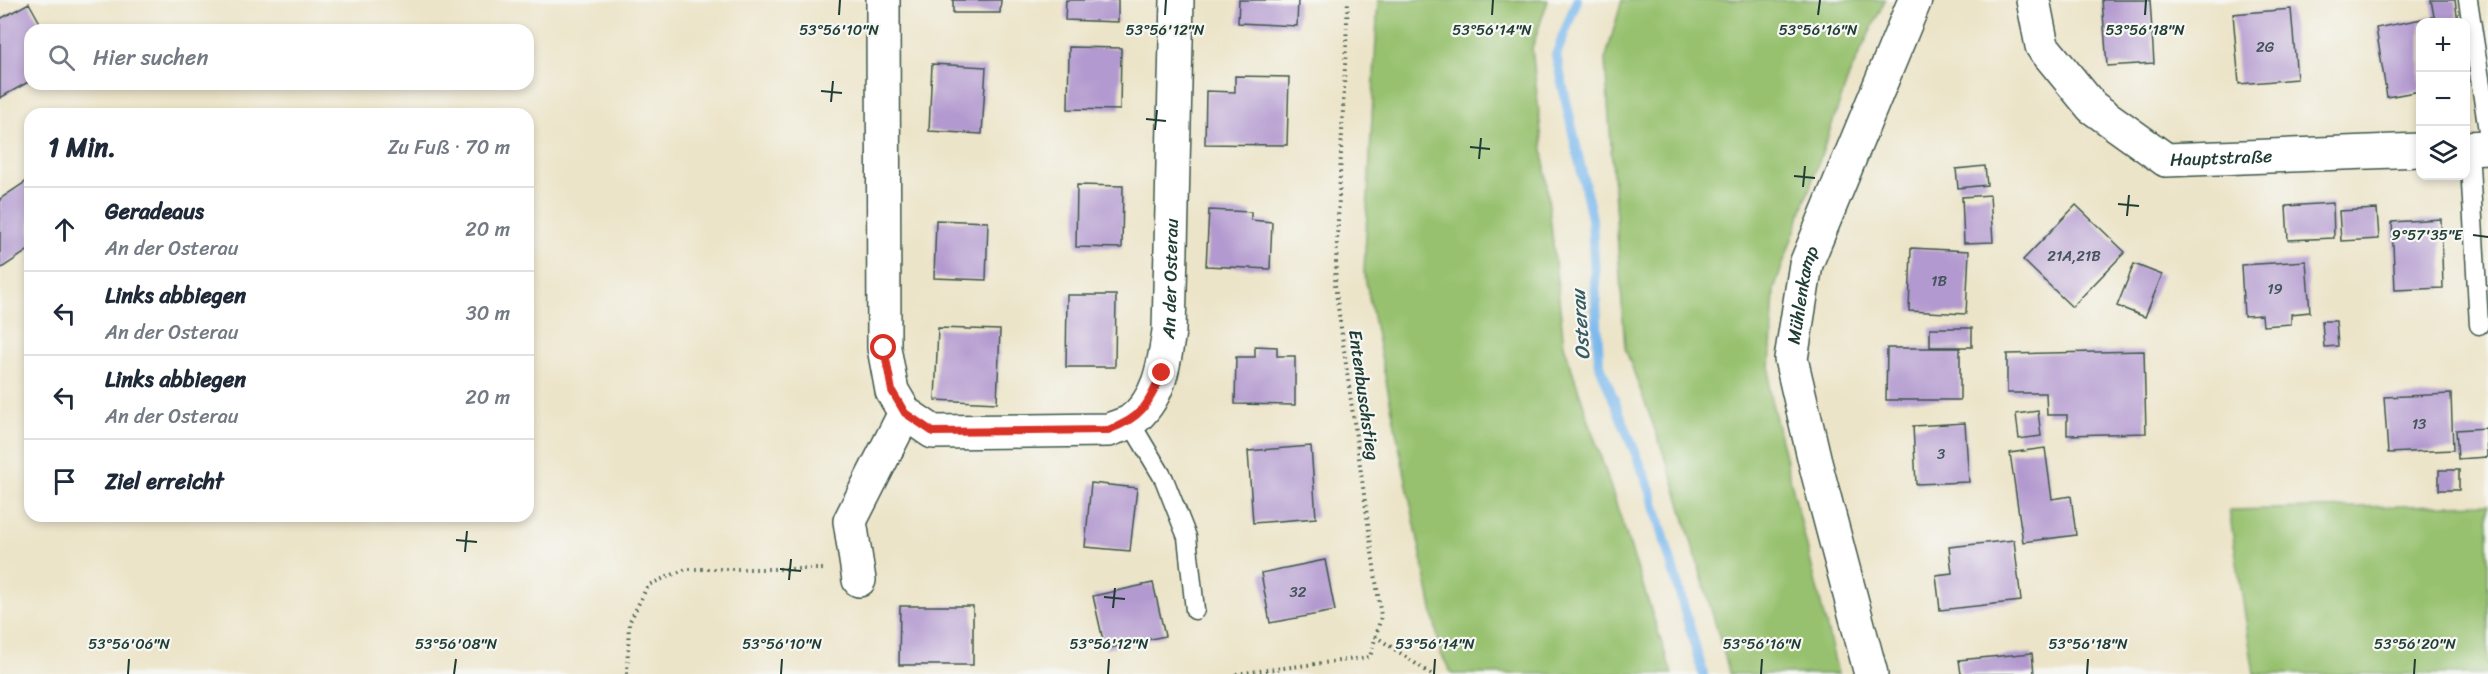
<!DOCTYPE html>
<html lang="de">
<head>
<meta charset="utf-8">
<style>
	body { margin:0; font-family:Sriracha,sans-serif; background:#f2f2f3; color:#1f2937 }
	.controls { position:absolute; right:18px; top:18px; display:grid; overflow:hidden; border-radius:12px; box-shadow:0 3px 9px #0003 }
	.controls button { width:54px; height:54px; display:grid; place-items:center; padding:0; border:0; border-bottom:2px solid #e0e1e3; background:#fff; color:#1f2937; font:30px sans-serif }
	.stop { position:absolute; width:18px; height:18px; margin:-14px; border:4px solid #d93025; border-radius:50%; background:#fff }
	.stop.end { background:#d93025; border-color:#fff; box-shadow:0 2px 6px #0008 }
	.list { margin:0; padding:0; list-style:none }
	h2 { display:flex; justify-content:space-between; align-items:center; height:78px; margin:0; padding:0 24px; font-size:26px }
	h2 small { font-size:20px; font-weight:400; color:#747a83 }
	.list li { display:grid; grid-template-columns:39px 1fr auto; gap:18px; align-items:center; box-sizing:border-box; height:84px; padding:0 24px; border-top:2px solid #e0e1e3 }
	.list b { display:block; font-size:22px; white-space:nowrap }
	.list p { margin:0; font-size:20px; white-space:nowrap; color:#747a83 }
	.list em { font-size:20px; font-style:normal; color:#747a83 }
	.icon { flex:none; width:33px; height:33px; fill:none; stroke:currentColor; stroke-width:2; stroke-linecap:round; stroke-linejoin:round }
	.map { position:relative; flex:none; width:2488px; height:674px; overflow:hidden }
	.search { position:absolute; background:#fff; box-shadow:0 3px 9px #0003; left:24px; top:24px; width:510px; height:66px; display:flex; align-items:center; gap:15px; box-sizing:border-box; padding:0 21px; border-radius:18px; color:#747a83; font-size:22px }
	.panel { position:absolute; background:#fff; box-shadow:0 3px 9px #0003; left:24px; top:108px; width:510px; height:414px; border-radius:18px }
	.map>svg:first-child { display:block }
</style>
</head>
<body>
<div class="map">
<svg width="2488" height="674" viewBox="0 0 2488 674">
	<rect width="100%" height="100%" fill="#f6f6f2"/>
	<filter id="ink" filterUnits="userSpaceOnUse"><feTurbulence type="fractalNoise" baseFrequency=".0167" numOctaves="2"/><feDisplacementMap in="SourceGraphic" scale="12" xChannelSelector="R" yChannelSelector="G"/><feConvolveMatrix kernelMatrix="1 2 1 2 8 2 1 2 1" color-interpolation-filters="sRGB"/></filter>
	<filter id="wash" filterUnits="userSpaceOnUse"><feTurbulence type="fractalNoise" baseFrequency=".008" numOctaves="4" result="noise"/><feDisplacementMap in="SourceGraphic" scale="24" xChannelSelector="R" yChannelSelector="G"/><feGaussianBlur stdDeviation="1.35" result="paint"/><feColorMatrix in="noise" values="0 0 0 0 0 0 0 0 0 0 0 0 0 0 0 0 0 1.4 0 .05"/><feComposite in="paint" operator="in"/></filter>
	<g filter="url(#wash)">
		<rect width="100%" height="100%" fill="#ece4c8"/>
		<path fill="#97c16e" stroke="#5b7f51" stroke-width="1.5" d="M1378,0H1548L1532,48L1564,345L1672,674H1452L1441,654L1364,272Z
			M1622,0H1885L1849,76L1774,290L1769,391L1838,674H1730L1673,479L1625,348L1605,60Z
			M2488,504V674H2254L2229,510Z"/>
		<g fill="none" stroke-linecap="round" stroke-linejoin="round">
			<path stroke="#79b8ed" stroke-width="10" d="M1577,0L1556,55L1592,219L1599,363L1650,489L1703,674"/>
		</g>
		<g id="blocks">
			<path fill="#b299cf" d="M953,0H1001L1000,13H953Z
				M1066,0H1118V22L1065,20Z
				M1239,0H1298L1297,26L1238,23Z
				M2102,0H2150L2154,63L2107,66Z
				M2431,0H2455L2458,22H2435Z
				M29,3L44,30H30V81L0,98V19Z
				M2291,9L2297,79L2239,84L2233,14Z
				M2432,17L2433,22H2420V91L2387,97L2376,28Z
				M1069,47L1121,48L1120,110L1068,109Z
				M932,64L986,67L982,134L929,131Z
				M1235,76L1289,77L1287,145L1205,144L1206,91L1235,92Z
				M1985,166L1987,185L1958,188L1956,169Z
				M30,179V249L0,269V199Z
				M1077,185L1123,186L1122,248L1076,247Z
				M1990,195L1993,242L1964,243L1962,197Z
				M2333,203L2334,238L2288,240L2286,206Z
				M2076,205L2125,252L2072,307L2023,260Z
				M2377,209L2379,239L2341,241L2339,211Z
				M1209,210L1251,212V220L1272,222L1270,269L1206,266Z
				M2441,219L2443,288L2395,290L2392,222Z
				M936,220L988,222L986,280L934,278Z
				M1911,248L1969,251L1966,314L1909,311Z
				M2306,261L2310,312L2291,314V324L2263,326L2262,315L2244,316L2241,265Z
				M2134,264L2162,275L2145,317L2117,306Z
				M1067,295H1116L1115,367H1066Z
				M2322,321H2336L2338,346L2324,347Z
				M938,328L1000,330L997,403L935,400Z
				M1930,328H1972V347H1930Z
				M1255,346L1277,347V356H1295V405L1235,404L1236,357H1255Z
				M1887,348H1960V400H1886Z
				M2144,351L2146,433L2067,435V415H2047L2046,393H2007V354Z
				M2451,394L2453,450L2388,453L2384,397Z
				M2038,411L2041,436L2019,439L2016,414Z
				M1965,423L1969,482L1916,484L1913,426Z
				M2486,428L2487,457L2458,459L2456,430Z
				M1311,446L1316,518L1253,523L1248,451Z
				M2045,448L2052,499L2071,496L2076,535L2023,542L2010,453Z
				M2439,470H2459V490H2439Z
				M1091,483L1137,488L1130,551L1085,547Z
				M2014,540L2021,601L1940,610L1936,575L1952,573L1949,547Z
				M1325,560L1335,611L1270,623L1261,573Z
				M1153,583L1165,636L1105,649L1093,596Z
				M900,606H973V665H899Z
				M2032,653L2034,674H1961L1959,660Z"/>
		</g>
	</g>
	<g filter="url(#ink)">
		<use href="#blocks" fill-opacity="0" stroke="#3e564a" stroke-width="1.5"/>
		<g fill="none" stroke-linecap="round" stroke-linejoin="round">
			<g stroke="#3e564a" stroke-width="21">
				<path id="service" d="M2468,0L2488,131
					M2469,148L2479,325
					M1130,422L1164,479L1187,537L1195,610"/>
			</g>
			<g stroke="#3e564a" stroke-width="36">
				<g id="minor">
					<path id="s1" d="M883,0L884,348L892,391L905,413L933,432L1109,430C1115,427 1125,425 1131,421C1160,399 1164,364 1169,331L1177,0"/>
					<path id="s2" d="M2033,0L2042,46L2092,107L2166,160L2420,150"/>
					<path d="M2466,148L2488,147"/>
					<path d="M859,580L850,521L905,413"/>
					<path id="s3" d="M1871,674L1817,470L1791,359L1806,264L1915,0"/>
				</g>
			</g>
			<path stroke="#3e564a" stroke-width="4" stroke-dasharray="1.5 4.5" stroke-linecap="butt" d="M1375,636L1431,674
				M627,674L629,623L648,585L686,569H824
				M1236,674L1370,657L1381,617L1335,285L1348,0"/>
			<use href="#service" stroke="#fff" stroke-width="18"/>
			<use href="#minor" stroke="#fff" stroke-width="33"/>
		</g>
	</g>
	<g fill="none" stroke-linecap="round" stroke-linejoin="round" filter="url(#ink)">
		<path stroke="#d93025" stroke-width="8" d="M884,348L892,391L905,413L933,432L1108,430C1142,418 1148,405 1162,373"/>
	</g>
	<path fill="none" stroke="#1f3d34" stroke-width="2" d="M839,15L840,0M1165,15L1166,0M1492,15L1493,0M1818,15L1820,0M2145,15L2146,0M821,91L842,93M831,102L833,81M1146,119L1166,121M1155,130L1157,110M1470,147L1490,149M1479,159L1481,138M1794,176L1815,178M1803,187L1805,166M2118,204L2139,206M2127,216L2129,195M2473,235L2488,237M456,540L477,542M465,552L467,531M780,569L801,571M789,580L791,559M1104,597L1125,599M1113,608L1115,588M128,674L129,659M454,674L456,659M781,674L782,659M1108,674L1109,659M1434,674L1435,659M1761,674L1762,659M2087,674L2088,659M2414,674L2415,659"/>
	<g text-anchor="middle" stroke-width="4.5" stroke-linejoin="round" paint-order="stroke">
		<g font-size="15" fill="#44545b">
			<text x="2265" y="52">2G</text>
			<text x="2074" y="261">21A,21B</text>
			<text x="1939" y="286">1B</text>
			<text x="2275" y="294">19</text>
			<text x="2419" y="429">13</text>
			<text x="1941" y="459">3</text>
			<text x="1298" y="597">32</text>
		</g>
		<g font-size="18" fill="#1f3d34" stroke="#f6f6f2">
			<text dy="6" stroke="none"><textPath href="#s2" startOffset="272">Hauptstraße</textPath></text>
			<text dy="6" stroke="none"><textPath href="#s1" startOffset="804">An der Osterau</textPath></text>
			<text dy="6" stroke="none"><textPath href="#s3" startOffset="390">Mühlenkamp</textPath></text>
			<text transform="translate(1364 395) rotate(82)" y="6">Entenbuschstieg</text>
		</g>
		<g font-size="20" font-style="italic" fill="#365c62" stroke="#f6f6f2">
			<text transform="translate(1580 325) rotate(-94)" y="7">Osterau</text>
		</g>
	</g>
	<g font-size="15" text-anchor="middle" fill="#1f3d34" stroke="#f6f6f2" stroke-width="4.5" stroke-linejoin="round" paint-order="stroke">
		<text x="839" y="35">53°56'10"N</text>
		<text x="1165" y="35">53°56'12"N</text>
		<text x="1492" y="35">53°56'14"N</text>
		<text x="1818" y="35">53°56'16"N</text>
		<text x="2145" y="35">53°56'18"N</text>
		<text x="2427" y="240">9°57'35"E</text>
		<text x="129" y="649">53°56'06"N</text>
		<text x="456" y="649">53°56'08"N</text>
		<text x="782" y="649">53°56'10"N</text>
		<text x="1109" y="649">53°56'12"N</text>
		<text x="1435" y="649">53°56'14"N</text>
		<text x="1762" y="649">53°56'16"N</text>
		<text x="2088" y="649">53°56'18"N</text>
		<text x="2415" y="649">53°56'20"N</text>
	</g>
</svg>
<div class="controls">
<button>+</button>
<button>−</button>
<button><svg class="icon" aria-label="layers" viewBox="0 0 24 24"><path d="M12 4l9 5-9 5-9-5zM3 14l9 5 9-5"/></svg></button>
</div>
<div class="stop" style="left:884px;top:348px"></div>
<div class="stop end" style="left:1162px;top:373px"></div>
<div class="search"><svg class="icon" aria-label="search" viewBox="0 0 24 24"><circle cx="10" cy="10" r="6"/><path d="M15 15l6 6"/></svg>Hier suchen</div>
<section class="panel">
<h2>1 Min.<small>Zu Fuß · 70 m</small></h2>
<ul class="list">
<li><svg class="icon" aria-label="ahead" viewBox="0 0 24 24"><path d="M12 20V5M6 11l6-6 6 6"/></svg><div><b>Geradeaus</b><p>An der Osterau</p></div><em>20 m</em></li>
<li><svg class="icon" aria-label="left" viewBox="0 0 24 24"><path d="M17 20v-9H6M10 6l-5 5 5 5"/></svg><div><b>Links abbiegen</b><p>An der Osterau</p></div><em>30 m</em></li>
<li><svg class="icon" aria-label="left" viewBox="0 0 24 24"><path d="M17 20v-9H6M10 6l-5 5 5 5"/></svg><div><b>Links abbiegen</b><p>An der Osterau</p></div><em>20 m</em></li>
<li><svg class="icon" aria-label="arrive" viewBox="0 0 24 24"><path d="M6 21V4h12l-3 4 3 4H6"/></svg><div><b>Ziel erreicht</b></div></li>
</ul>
</section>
</div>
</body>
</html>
